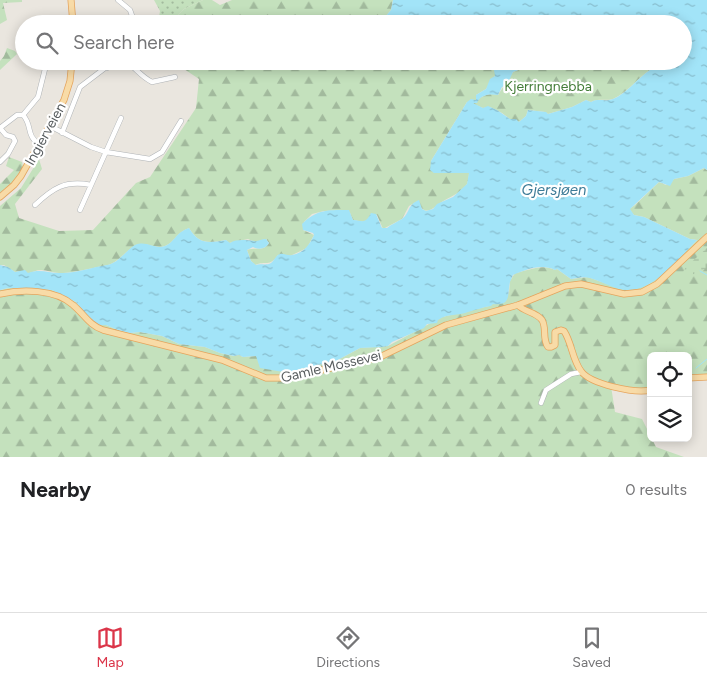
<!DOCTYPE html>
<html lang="en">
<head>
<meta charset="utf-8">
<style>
	body { margin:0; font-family:Figtree,sans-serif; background:#f2f2f2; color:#202124 }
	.controls { position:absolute; right:15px; bottom:15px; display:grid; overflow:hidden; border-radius:8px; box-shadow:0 2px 12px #0003 }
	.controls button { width:45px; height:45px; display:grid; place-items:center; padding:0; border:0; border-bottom:1px solid #e0e0e0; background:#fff; color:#202124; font:25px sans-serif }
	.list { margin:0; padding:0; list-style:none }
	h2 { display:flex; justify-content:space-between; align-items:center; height:65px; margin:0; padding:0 20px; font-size:21px }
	h2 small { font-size:16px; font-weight:400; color:#757577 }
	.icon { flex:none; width:28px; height:28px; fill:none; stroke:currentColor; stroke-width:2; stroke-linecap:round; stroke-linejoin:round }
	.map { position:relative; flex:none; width:707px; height:457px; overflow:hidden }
	.search { position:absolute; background:#fff; box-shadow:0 2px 12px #0003; left:15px; right:15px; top:15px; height:55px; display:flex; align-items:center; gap:12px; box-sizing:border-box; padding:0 18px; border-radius:28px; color:#757577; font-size:19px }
	.sheet { height:155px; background:#fff }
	nav { display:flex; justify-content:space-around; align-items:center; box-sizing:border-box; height:70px; border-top:1px solid #e0e0e0; background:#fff; font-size:14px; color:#757577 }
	nav a { display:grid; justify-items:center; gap:2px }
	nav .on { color:#db3549 }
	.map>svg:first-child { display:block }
</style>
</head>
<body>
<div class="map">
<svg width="707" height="457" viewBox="0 0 707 457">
	<defs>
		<pattern id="grass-dots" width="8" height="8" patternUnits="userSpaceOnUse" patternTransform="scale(1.25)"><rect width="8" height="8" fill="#c4e1bd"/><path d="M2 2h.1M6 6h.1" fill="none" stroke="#a2ba9d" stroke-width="1.8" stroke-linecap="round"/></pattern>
		<pattern id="forest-firs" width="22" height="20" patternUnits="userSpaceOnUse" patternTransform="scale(1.25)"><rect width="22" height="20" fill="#c4e1bd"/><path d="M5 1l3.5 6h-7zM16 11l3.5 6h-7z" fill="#a2ba9d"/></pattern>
		<pattern id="wetland-marsh" width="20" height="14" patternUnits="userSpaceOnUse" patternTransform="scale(1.25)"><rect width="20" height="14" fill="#c4e1bd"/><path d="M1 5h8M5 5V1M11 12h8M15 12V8" fill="none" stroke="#a2ba9d"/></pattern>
		<pattern id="water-ripples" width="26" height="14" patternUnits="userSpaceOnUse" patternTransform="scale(1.25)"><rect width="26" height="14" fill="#a2e4f8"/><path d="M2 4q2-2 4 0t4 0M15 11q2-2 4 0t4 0" fill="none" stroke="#87bccc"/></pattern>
	</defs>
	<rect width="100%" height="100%" fill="#eae6df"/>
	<path fill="url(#grass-dots)" d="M154,0H203L184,9L169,24H152L151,22L159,17L160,11Z"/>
	<path fill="url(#forest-firs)" d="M0,0H22V2L3,3L7,20L0,24Z
		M203,0H212L220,5L232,0H393L391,10L379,24H169L184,9Z
		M7,48L15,51L17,54L0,70V61L4,56Z
		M172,61H496L495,76L486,89L476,95V101L467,102L431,161L434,173H469C469,176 468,181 467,184C462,192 452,196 445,200C434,206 425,220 418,201L409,206L402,219L383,229L377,215H370L368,220L364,222L353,220L350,213L347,210L324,211L312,214L304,222L303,230L314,235L307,248L290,256L278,255C269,268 266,260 255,265L251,261L247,250C255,247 264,252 269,243L266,239L255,242L248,239L229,243L226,240C209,243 199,245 189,228C176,233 175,242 165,246C155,250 147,241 136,245C126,250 119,262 108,265C96,267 70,274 59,273C53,273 47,270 41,270C36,270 33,272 30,273C24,274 20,270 15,272L4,265H0V206L21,188L39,159L42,169L15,204L19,218L59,231L93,230L136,183L150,177L196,108L199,79Z
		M536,61H663C659,66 655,67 650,70C638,78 627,93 613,99C606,101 598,98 591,102L586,100L572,107L548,114L545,112L528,110L526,116L519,122L510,119L502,113L490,107L483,108L473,104C480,97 488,92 498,95L513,72L529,66Z
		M9,157L22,162L23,167L13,182L0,193V184L14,170L6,166Z
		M704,168L707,170V378L688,379V356H651V390L611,386L615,412L642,419L656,447L684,457H0V290L9,288L52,290L76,302L86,315L99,325H106L118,330L130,333L140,332L162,336L179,344L205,347L220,353L234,356L239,355L243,357L256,356L288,373L303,368H312L317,365L334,362L360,348L388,346L442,317L489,306L509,293L510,281L515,273C527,271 542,263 555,270L557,269L571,279L588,277L621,289L649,284L665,272L697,240L690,239L644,217L634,215L629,209L635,205L659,182L666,185L674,179L688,176Z"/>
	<path fill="url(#wetland-marsh)" d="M707,248V268L691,275L682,274L686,267Z"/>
	<path fill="url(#water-ripples)" d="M393,0H707V170L704,168L688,176L674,179L670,186L659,182L630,209L634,215L644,217L690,239L697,240C678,259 651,297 619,289C609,286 600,281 590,278C584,276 577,278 571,279L557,269L555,270C541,263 525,270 513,275C512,277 511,280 510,282C507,295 512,306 493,304L491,306C483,307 476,310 468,312C458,316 448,313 438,320L437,323L427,324L424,328L392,342L388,346L382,347L360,348L334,362L317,365L312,368H303L289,373L260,368L256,356L243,357L239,355L234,356L220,353L205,347L179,344L162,336L140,332L130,333L118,330L106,325H99L86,315L76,302L52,290L8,288L0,290V265L8,267L15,272L25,270L28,273C42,268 49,274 62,273C77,273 93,267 107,265C119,263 126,250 135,245C147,240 154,250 165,246C175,242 175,233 189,228C199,245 209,243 226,240L230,243C236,239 246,240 254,241C258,242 261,239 266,239L269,243C266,249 259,250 253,247L247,250L251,261L256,265C260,263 266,266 271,263C274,261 276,255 280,254C283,253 288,256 292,255C304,253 310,244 314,235L313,233L303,230L302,224C317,209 328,210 349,210L353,220C364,221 365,224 371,213L376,214L382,228H387C392,224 397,222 402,219C410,213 407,205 419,200L422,209L426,211L433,209L437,204L453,197L467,184L469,173H434L430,170L431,161L467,102L471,99L476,100V95L486,89L490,79L495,76L494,70L492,68L496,61H536L529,66L513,72L507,85L502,87L498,95C490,94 481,94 477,103H473L483,108L488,106L497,110L510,119H516L519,122L526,116L528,110L546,112L548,114L572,107L586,100L591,102C598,98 605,102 613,99C626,94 638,78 650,70C655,67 659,66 663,61H683V24H379L391,10Z"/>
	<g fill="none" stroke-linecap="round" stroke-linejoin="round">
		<path stroke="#a2e4f8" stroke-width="1" d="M700,271L707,275
			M696,368L707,359"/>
		<g stroke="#b0b4b7" stroke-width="5.5">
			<path id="minor" d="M118,0L130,10L135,24
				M99,18L105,24
				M107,68C135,56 131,71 152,82L175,77
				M23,115L38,97L47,61
				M23,115C33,126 25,135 40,145
				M50,126L91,147L106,152L150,159L162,152L181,121
				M0,128L6,135L13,137L15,141L8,154L0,162
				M0,128L17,115H23
				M62,133L80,87L105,68L111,61
				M35,205C53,188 65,180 91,185
				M80,210L121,118
				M541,403L546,390L571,374L581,372"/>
		</g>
		<g stroke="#e5a45d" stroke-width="7">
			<path id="major" d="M71,0L73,24
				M0,197L14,185L21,176L64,100L70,81L72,61
				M0,294C22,289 55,289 73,305C84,314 89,325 103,330L222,360L266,378H286L380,357L446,325L518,305L565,286L581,284L624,294L642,292L657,284L707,237
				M518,305C524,312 536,312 542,320C547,328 542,339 548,347H551L555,345V332L561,330L564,331C572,343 572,359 581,371C590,384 635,394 651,390
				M688,378L707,377"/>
		</g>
		<use href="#minor" stroke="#fff" stroke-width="4.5"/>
		<use href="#major" stroke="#f8dba7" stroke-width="5.5"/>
	</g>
	<g text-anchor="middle" stroke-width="4.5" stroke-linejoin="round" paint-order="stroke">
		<g font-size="14" fill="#447d39" stroke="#fff">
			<text x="548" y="91">Kjerringnebba</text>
		</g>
		<g font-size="14" fill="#585d5f" stroke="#fff">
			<text transform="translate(45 134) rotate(-61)" y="5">Ingierveien</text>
			<text transform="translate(331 366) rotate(-13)" y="5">Gamle Mossevei</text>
		</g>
		<g font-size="15" font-style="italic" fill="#3d7b97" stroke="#fff">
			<text x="554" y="195">Gjersjøen</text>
		</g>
	</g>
</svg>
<div class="controls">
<button><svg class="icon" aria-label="locate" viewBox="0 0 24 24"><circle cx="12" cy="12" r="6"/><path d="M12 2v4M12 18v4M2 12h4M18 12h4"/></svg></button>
<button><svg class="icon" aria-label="layers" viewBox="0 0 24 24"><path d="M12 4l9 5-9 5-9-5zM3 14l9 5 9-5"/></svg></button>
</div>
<div class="search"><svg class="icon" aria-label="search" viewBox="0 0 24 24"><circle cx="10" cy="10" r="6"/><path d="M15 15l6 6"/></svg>Search here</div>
</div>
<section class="sheet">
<h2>Nearby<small>0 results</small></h2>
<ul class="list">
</ul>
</section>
<nav>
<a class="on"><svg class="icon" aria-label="map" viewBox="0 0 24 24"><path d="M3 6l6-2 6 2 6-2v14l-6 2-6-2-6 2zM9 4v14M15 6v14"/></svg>Map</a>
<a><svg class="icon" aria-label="directions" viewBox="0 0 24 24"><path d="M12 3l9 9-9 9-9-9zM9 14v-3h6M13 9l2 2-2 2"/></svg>Directions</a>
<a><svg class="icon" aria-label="saved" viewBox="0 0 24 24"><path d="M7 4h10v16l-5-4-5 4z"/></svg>Saved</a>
</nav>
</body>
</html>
